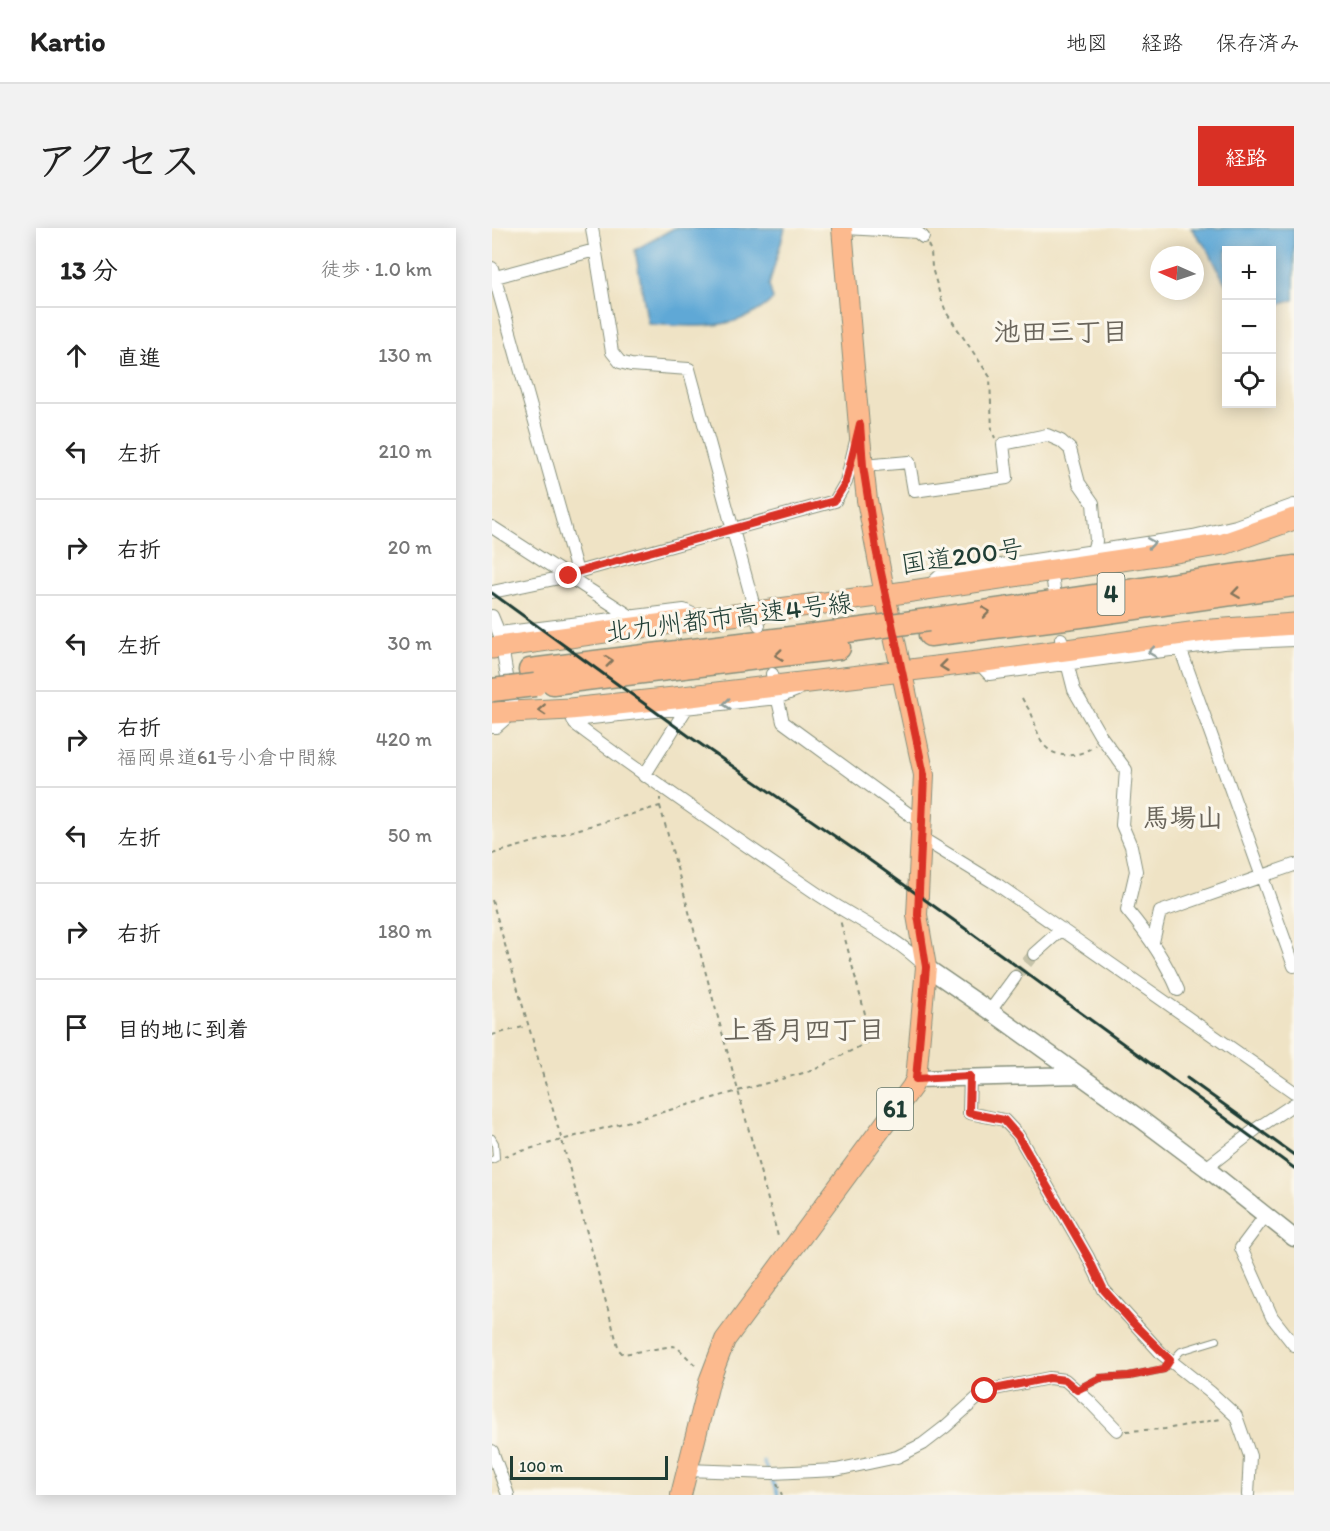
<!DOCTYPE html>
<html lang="ja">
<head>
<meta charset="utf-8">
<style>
	body { margin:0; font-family:Itim,"Klee One",sans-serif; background:#f2f2f2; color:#222 }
	.controls { position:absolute; right:18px; top:18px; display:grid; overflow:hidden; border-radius:0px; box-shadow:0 3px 15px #0003 }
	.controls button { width:54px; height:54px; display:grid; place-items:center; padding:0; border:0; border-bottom:2px solid #e0e0e0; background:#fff; color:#222; font:30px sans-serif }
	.compass { position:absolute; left:658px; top:18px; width:54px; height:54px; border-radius:50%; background:#fff; box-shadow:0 3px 15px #0003; rotate:273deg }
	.scale { position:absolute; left:18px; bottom:15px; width:158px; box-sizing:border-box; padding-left:6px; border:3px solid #1f3d34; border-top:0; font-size:16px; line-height:21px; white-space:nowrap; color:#1f3d34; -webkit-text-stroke:4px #fbf7ec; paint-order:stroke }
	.stop { position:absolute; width:18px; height:18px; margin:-14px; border:4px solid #d93025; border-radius:50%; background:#fff }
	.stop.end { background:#d93025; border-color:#fff; box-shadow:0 2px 6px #0008 }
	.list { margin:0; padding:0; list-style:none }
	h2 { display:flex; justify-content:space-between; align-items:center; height:78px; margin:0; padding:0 24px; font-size:26px }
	h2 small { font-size:20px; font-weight:400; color:#767676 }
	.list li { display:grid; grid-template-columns:39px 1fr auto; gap:18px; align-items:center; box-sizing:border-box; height:96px; padding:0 24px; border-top:2px solid #e0e0e0 }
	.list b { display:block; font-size:22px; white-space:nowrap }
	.list p { margin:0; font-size:20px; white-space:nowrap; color:#767676 }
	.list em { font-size:20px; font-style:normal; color:#767676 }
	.icon { flex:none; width:33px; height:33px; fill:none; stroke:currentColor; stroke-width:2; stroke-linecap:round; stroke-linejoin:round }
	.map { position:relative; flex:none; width:802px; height:1267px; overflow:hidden; border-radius:0px }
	header { display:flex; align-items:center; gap:36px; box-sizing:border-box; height:84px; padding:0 30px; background:#fff; border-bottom:2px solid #e0e0e0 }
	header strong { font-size:28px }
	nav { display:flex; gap:33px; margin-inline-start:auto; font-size:21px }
	.intro { display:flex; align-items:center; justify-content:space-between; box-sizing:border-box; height:144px; padding:0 36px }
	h1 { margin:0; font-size:42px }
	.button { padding:15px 27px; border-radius:0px; background:#d93025; color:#fff; font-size:21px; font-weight:700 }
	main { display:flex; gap:36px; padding:0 36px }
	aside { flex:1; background:#fff; border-radius:0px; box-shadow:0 3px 15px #0003 }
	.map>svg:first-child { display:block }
</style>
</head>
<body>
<header>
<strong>Kartio</strong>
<nav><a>地図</a><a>経路</a><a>保存済み</a></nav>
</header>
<div class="intro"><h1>アクセス</h1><a class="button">経路</a></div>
<main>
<aside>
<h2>13 分<small>徒歩 · 1.0 km</small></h2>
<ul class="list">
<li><svg class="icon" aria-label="ahead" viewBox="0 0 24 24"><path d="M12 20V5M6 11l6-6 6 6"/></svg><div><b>直進</b></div><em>130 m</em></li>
<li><svg class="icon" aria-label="left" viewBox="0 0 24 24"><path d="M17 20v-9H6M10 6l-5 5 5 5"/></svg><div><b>左折</b></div><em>210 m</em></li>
<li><svg class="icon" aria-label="right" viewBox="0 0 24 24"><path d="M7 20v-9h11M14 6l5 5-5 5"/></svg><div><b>右折</b></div><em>20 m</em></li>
<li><svg class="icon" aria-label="left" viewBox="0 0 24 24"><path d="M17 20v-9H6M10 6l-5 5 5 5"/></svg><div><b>左折</b></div><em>30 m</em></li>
<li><svg class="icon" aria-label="right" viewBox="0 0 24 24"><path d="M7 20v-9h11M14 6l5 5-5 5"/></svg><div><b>右折</b><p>福岡県道61号小倉中間線</p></div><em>420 m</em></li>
<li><svg class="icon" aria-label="left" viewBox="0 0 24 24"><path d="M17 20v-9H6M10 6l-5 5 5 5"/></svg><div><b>左折</b></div><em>50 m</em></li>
<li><svg class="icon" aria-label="right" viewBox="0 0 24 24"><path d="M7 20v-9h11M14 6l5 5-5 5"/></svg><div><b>右折</b></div><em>180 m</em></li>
<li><svg class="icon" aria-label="arrive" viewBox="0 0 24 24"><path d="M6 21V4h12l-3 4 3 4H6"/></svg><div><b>目的地に到着</b></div></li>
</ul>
</aside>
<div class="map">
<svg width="802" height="1267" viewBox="0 0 802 1267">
	<rect width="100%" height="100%" fill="#fbf7ec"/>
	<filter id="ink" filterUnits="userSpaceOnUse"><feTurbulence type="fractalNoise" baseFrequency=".0167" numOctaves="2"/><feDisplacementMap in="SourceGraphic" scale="12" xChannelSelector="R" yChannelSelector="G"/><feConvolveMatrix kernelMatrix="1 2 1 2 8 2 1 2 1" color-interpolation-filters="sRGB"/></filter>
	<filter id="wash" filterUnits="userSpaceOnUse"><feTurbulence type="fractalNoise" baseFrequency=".008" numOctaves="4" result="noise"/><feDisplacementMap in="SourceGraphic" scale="24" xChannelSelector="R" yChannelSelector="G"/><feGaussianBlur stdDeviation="1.35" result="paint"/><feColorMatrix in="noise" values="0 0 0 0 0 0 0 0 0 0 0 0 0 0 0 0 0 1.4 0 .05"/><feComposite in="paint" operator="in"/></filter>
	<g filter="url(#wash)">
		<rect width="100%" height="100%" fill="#efe3c5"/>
		<path fill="#5ea8d6" stroke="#3e7285" stroke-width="1.5" d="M182,0H293L277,57L281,71C248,104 199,99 156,96L143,22Z
			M699,0H802V72L780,79V22H734V57L716,22Z"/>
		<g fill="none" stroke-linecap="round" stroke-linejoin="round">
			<path stroke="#5ea8d6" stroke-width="3" d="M271,1233L275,1242
				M278,1248L286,1267"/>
		</g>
	</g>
	<g filter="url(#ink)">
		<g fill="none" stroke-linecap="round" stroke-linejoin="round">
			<path stroke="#c5c2a8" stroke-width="12" stroke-dasharray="12 6" stroke-linecap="butt" d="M523,749L542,726"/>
			<g stroke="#87907c" stroke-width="8">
				<path id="service" d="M0,910L3,915L4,930L0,932
					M585,1162L608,1150L637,1148L672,1141L689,1123L725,1112"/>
			</g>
			<g stroke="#87907c" stroke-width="14">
				<path id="minor" d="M100,0L120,124L128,134L139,137L197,141L267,397
					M354,0L425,4L431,9
					M0,40L85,344
					M0,50L103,22
					M371,238L417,234L422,263L515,250L511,216L555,207L569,213L578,221L587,255L601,275L604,313L596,338
					M0,299L138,388
					M559,338L562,361
					M437,358L450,346L701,308L744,298L802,277
					M0,364L77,348L85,344L343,273L354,254L364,213
					M0,388L7,405L192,382L207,389
					M569,411L582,462L608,507L634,542L630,597L639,618L644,643L635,682C656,707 673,731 686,762
					M688,420L802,738
					M486,434L497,446L731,415L802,412
					M280,446L291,494L429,595
					M78,481L83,496C163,556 245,611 327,667C362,690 404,709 433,738
					M81,492L285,470L305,462
					M0,499H4L21,484L10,419
					M152,548L194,481
					M428,609L506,657L802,864
					M661,714L668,684L802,637
					M542,726L570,701
					M498,783L523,749
					M478,848L477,885L512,892L526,907L596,1029L612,1062L670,1126L718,1164L744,1188L758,1228L756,1267
					M714,940L764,901L802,876
					M773,988L749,1020L780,1089L802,1117
					M0,1223L16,1267
					M194,1242L280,1245L344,1242L405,1229L431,1216L453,1199L493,1163L557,1150L573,1152L597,1173L625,1202"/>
			</g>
			<g stroke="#87907c" stroke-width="19">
				<path id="tertiary" d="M434,739L498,783L650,892L714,940L802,1010
					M424,851L585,847"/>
			</g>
			<g stroke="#87907c" stroke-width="22">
				<path id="primary" d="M189,1267L218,1151L233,1112L420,859L424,851L434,739L425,687L432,547L393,367L375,272L368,210L350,0"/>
			</g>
			<g stroke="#87907c" stroke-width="23">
				<path id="trunk" d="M0,420L127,402L393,367L677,325L732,316L802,291
					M0,485L78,481L182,470L486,434L720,402L802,396"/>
			</g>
			<g stroke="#87907c" stroke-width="25">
				<path id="motorway" d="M436,392L802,339
					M438,407L589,388L802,357
					M38,442L363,402
					M61,455L347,420"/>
			</g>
			<path stroke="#87907c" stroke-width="2" stroke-dasharray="4.5 4.5" stroke-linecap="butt" d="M436,17L439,23L440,40L448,67L454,84L498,149L500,203L503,210
				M530,470C533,476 537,481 540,487C543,495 545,505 549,513C561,533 588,530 603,517
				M168,578L287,1012
				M0,626L168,578V570
				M0,672L70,913L127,1122L131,1126L181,1118L185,1119L206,1140
				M0,807L35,798
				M12,928L322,842L380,812L348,692
				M634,1203L673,1201L729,1191
				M285,1256L290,1267"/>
			<use href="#service" stroke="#fff" stroke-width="6"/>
			<use href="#minor" stroke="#fff" stroke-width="12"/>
			<use href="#tertiary" stroke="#fff" stroke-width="16"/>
			<use href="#primary" stroke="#fcba8e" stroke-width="20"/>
			<use href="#trunk" stroke="#fcba8e" stroke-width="21"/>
			<use href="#motorway" stroke="#fcba8e" stroke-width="22"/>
			<path stroke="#1f3d34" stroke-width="3" d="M0,365L201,511L376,631L471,699L802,940
				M695,850L802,927"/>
			<g stroke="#87907c" stroke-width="25" stroke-linecap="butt">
				<path id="motorway-bridge" d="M363,402L436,392
					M0,462L43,457"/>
			</g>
			<use href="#motorway-bridge" stroke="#fcba8e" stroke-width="22"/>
		</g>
		<defs><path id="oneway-chevron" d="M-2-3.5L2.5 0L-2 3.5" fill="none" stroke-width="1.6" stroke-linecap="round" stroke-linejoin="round" transform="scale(1.5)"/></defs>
		<g stroke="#8f9e9a">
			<use href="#oneway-chevron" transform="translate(659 315) rotate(-9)"/>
			<use href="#oneway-chevron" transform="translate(660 424) rotate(172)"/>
			<use href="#oneway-chevron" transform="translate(235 476) rotate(173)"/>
		</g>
		<g stroke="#82755c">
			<use href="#oneway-chevron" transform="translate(744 365) rotate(172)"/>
			<use href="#oneway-chevron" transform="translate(494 384) rotate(-8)"/>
			<use href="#oneway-chevron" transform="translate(287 427) rotate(173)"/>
			<use href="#oneway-chevron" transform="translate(117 433) rotate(-7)"/>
			<use href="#oneway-chevron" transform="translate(452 438) rotate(173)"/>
			<use href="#oneway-chevron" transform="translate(50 482) rotate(177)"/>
		</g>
	</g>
	<g fill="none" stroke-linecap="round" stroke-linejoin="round" filter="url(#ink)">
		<path stroke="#d93025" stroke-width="8" d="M77,348L85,344L342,273L354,254L368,196L371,238L384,321L432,547L426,687L434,739L424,851L478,848L477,885L512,892L526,908L596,1029L612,1062L641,1095L678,1132L672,1141L637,1148L608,1150L585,1162L573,1152L557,1150L493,1163"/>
	</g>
	<g text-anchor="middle" stroke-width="6" stroke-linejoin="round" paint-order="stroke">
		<g fill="#fbf7ec" stroke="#61756b" stroke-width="1.5">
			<rect x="605.5" y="345" width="27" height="42" rx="4.5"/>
			<rect x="385" y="860" width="36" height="42" rx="4.5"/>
		</g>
		<g font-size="24" font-weight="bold" fill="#1f3d34">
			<text x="619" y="374">4</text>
			<text x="403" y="889">61</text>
		</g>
		<g font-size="26" fill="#1f3d34" stroke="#fbf7ec">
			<text transform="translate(470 328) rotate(-8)" y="9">国道200号</text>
			<text transform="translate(237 389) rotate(-7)" y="9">北九州都市高速4号線</text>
		</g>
		<g font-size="27" font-weight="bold" fill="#6a655b" stroke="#fbf7ec">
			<text x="569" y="113">池田三丁目</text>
			<text x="691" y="599">馬場山</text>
			<text x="312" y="811">上香月四丁目</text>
		</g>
	</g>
</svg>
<div class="controls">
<button>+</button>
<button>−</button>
<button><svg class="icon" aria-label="locate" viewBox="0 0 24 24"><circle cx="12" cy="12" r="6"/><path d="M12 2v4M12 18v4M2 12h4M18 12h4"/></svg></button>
</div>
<svg class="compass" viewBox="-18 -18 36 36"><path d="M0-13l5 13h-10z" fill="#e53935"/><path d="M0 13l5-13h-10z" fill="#767676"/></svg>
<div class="scale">100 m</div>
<div class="stop" style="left:493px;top:1163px"></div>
<div class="stop end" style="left:77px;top:348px"></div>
</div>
</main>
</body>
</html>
